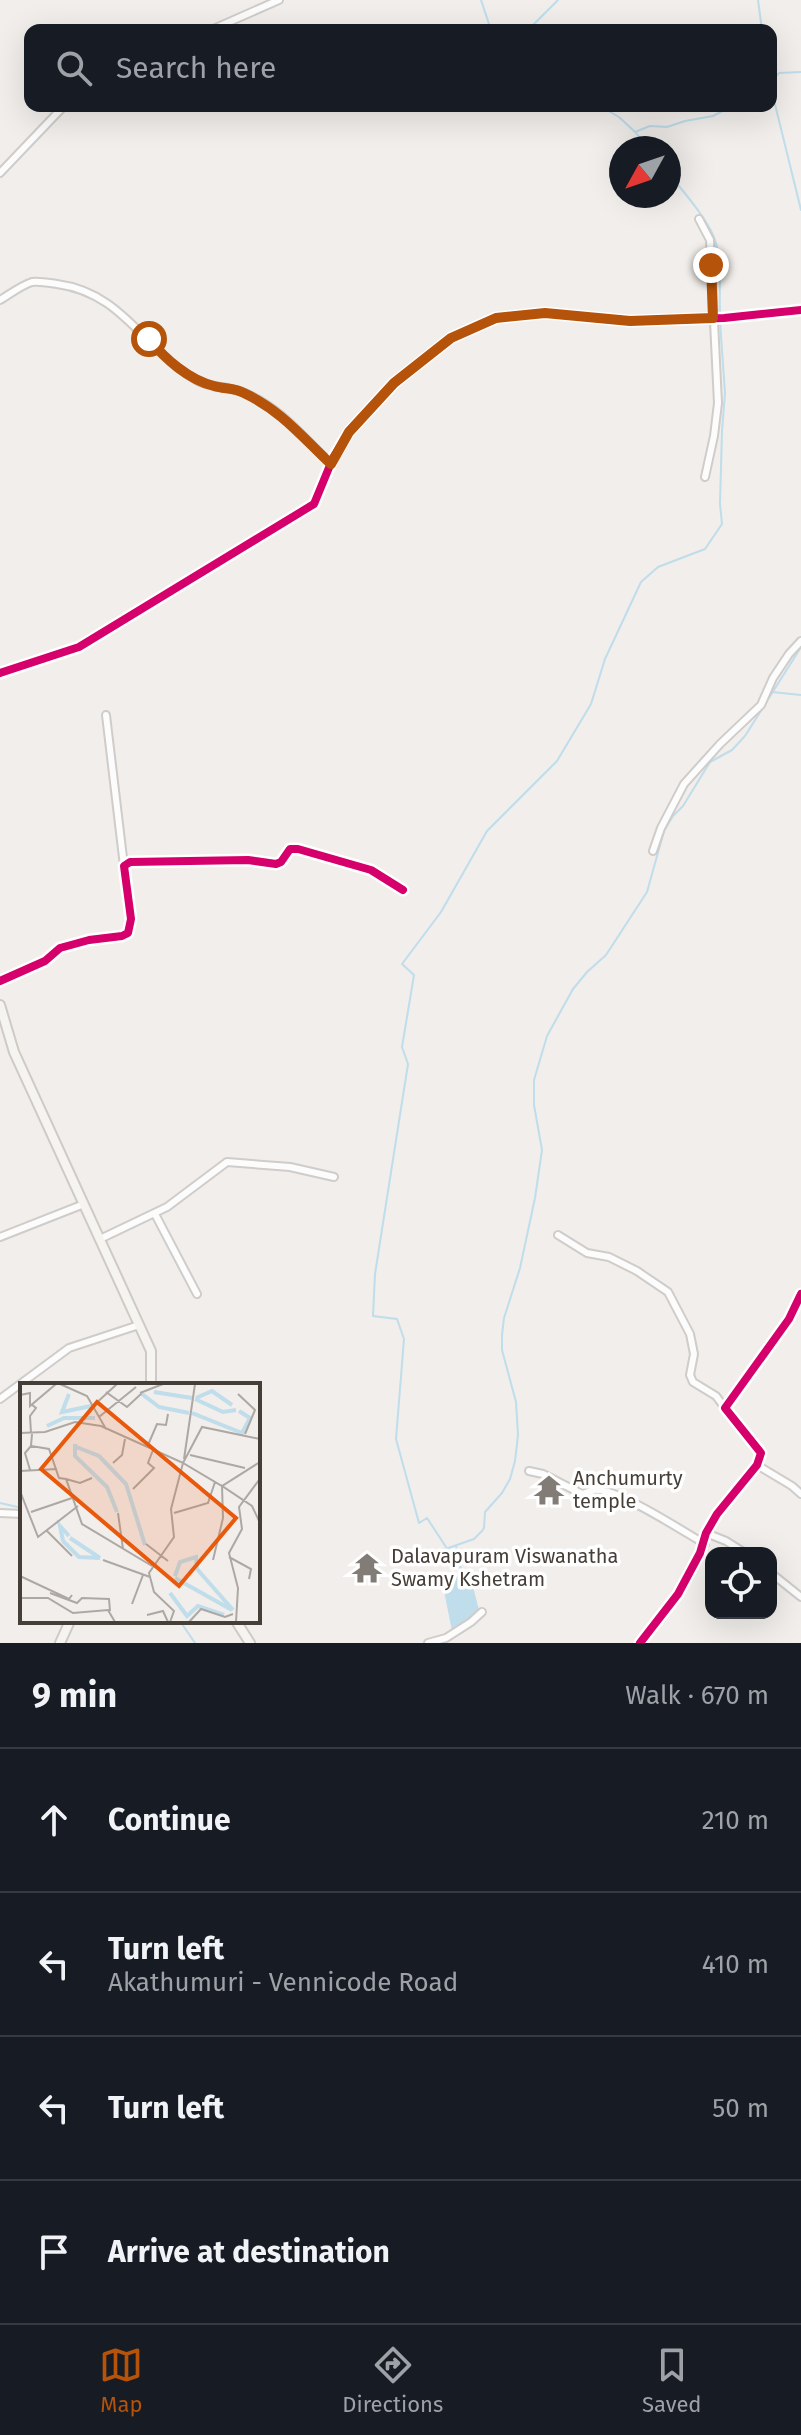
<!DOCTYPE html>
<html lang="en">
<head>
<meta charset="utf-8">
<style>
	body { margin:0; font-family:"Fira Sans",sans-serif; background:#242831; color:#f1f3f6 }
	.controls { position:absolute; right:24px; bottom:24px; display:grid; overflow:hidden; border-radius:16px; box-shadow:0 8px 32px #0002 }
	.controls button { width:72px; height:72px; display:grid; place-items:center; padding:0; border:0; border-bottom:2px solid #363941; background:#171b24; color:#f1f3f6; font:40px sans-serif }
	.compass { position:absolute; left:609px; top:136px; width:72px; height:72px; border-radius:50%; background:#171b24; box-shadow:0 8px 32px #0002; rotate:230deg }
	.stop { position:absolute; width:24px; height:24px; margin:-18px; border:6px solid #b45309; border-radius:50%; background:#fff }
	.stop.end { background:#b45309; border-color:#fff; box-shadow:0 2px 8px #0008 }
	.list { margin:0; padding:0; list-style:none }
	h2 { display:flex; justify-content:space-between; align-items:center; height:104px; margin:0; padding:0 32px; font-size:34px }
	h2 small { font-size:26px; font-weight:400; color:#9ea1a6 }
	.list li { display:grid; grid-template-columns:52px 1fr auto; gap:24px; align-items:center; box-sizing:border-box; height:144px; padding:0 32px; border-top:2px solid #363941 }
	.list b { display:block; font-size:30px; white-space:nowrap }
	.list p { margin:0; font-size:26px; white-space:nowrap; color:#9ea1a6 }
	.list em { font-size:26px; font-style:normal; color:#9ea1a6 }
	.icon { flex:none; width:44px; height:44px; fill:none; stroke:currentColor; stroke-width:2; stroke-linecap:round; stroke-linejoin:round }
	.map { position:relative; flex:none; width:801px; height:1643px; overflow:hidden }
	.search { position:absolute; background:#171b24; box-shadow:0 8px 32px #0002; left:24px; right:24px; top:24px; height:88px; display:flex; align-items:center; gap:20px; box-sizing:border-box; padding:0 28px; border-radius:16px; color:#9ea1a6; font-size:30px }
	.sheet { height:680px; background:#171b24 }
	nav { display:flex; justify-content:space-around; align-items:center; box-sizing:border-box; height:112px; border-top:2px solid #363941; background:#171b24; font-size:22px; color:#9ea1a6 }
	nav a { display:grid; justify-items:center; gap:4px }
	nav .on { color:#b45309 }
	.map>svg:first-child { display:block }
</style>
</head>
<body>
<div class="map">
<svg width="801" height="1643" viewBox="0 0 801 1643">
	<rect width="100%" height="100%" fill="#f1eeeb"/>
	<path fill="#bfddea" d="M469,1571L479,1610L452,1631L444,1591L451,1578Z"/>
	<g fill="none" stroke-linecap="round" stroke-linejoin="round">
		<path stroke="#bfddea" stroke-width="2" d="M481,0L491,30
			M758,0L762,30
			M528,30L558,0
			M771,81L779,73L801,72
			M771,88L801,210
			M600,106L619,117L635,132L650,126L667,127L685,121L713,116L732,106
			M636,133L648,148
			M669,174C683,191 711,223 716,243C722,265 719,291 720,313
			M772,692L801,695
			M0,1503L22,1508
			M456,1546L462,1575
			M446,1547L427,1518L419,1523L396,1439L404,1339L397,1319L373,1316L375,1274L408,1064L402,1047L414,975L402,964L441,912L487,831L557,761L591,704L605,659L641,582L658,567L705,549L722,524L720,504L722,431L725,393L720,322
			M424,1554L427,1551L434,1553L474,1539L482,1531L484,1528L485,1512L502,1493L510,1479L515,1461L518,1435L516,1402L502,1350V1335L504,1318L520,1268L535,1198L542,1150L534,1105V1080L547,1036L573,989L587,972L606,955L647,892L664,831L673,816L683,806L710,762L732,750L745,736L801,647
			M180,1621L195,1643"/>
		<g stroke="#cfccc9" stroke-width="10">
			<path id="street" d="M211,30L279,0
				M0,173L64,106
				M699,219L710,240L718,403L714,436L705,477
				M0,300C10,294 22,285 32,282C39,281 50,283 57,284C125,293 145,353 200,382C213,388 228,386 242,392C279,406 303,437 331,464
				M106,715L124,866
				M653,851L661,828L684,784L720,744L761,705L773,678L789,654L801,641
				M0,981L45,961L60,948L89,940L122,936L128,933L131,919L124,866L130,862L248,860L276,864L281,862L290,849H298L371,870L403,890
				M155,1214L197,1294
				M558,1235L587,1253L609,1257L637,1271L668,1292L690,1334L694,1354L690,1375L693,1382L716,1396L725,1408
				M0,1237L84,1204
				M100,1239L167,1207L227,1162L290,1167L334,1177
				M0,1399L69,1348L139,1325
				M757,1465L792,1486L801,1494
				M529,1471L543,1474L582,1494C586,1493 590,1491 594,1490C616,1487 684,1532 705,1544
				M0,1513L22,1514
				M706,1533L726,1541L745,1553
				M771,1573L801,1597
				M428,1643L446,1638L471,1622L482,1612
				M640,1643L678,1594L700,1553L706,1533L717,1514L757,1465L761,1453L725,1408L789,1319L801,1294"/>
		</g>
		<g stroke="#cfcac3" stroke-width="12">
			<path id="secondary" d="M0,673L79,647L314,504L333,458L349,432L394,383L451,338L496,318L545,313L630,321L724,318L801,310
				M0,1005L14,1052L151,1351V1385
				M236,1621L250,1643
				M60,1643L70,1621"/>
		</g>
		<use href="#street" stroke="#fdfcfc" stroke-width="6"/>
		<use href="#secondary" stroke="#f6f4f0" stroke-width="8"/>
		<g stroke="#fff" stroke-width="13">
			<path id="cycleway" d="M0,673L79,647L314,504L333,458L349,432L394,383L451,338L496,318L545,313L630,321L724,318L801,310
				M0,981L45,961L60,948L89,940L122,936L128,933L131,919L124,866L130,862L248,860L276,864L281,862L290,849H298L371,870L403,890
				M640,1643L678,1594L700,1553L706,1533L717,1514L757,1465L761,1453L725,1408L789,1319L801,1294"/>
		</g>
		<use href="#cycleway" stroke="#d6006c" stroke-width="8"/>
	</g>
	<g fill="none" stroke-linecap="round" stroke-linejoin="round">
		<path stroke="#b45309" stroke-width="10" d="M149,339C165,359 189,380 214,386C224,389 235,388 244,393C282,411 302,437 331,464L349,432L394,383L451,338L496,318L545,313L630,321L713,318L711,265"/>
	</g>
	<defs>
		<g id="temple-bare" transform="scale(2.4)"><path d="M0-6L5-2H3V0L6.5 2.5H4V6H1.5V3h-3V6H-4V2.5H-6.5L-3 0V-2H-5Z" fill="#827c77" stroke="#fff" stroke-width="2.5" paint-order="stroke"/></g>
	</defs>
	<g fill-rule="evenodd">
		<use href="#temple-bare" x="549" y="1490"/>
		<use href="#temple-bare" x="367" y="1568"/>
	</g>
	<g text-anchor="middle" stroke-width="7" stroke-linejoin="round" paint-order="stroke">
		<g font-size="20" fill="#463f38" stroke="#fff" text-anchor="start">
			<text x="573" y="1485">Anchumurty<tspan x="573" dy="23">temple</tspan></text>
			<text x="391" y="1563">Dalavapuram Viswanatha<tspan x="391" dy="23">Swamy Kshetram</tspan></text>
		</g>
	</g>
	<g transform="translate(20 1383)">
		<rect width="240" height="240" fill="#f1eeeb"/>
		<path fill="none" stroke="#bfddea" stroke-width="4" d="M134,9L172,15M49,11L42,29L71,23M122,11L139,24L169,30M176,15L192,8L212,22M175,16L203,29L216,27M172,30L222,50L230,35L219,28M27,43L44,35H75M55,61V73L87,104L97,129M54,63L79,73L106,101L125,162M50,155L80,175M43,158L59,174L80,175M43,158L40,143L49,153M155,193L160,179L176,174L177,186L213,227M155,195L212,227M150,210L167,233L178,223L204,232"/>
		<path fill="none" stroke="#ada8a3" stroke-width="2" d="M40,1L67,13L86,46M86,9L107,24L122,10M120,10L143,1M218,11L235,27L225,51M0,12L10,10V23L36,1M73,23L97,1M79,34L116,4M0,50L25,49L55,39L81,43L163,80L182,44L240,56M11,50L10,33L16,25L11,21M12,51L11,63L29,66L39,95L46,96L62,141L132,183M128,62L137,41L146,42L148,31M170,72L225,85M164,76L175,1M93,80L102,72L105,56M10,87L5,70L11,63M0,88L37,86M46,96L60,100L72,95M113,106L134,85L128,80L133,67M0,108L18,154L58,123M11,129L52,115M98,130L103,166M154,130L188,120L195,99M27,148L52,173M126,161L148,178M209,174L231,186L229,196M83,177L130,194M193,177L203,135L202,103L232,123L240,140M0,193L49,216L52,212M30,210L57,220L62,215L89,216L90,228M0,215H28L53,230L88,227L95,239M112,221L123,192M127,232L143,228L148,239M150,239L154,228L134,209L129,190L154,154L151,126L163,80L202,103L240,79M169,239L181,226L205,234L213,231M216,239L218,205L209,170L222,146L219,124L239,97V80"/>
		<path fill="#e8590c" fill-opacity="0.15" stroke="#e8590c" stroke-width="4" d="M77,19L216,135L159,203L21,86Z"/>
		<rect width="240" height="240" fill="none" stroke="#463f38" stroke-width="4"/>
	</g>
</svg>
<div class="controls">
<button><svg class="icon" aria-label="locate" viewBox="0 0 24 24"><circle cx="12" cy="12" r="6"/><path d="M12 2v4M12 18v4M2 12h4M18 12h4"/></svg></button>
</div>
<svg class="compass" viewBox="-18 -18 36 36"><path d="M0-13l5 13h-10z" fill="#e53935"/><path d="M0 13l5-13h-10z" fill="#9ea1a6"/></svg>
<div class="stop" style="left:149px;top:339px"></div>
<div class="stop end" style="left:711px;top:265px"></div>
<div class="search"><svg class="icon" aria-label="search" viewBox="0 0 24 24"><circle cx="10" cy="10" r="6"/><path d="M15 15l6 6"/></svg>Search here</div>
</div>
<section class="sheet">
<h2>9 min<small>Walk · 670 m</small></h2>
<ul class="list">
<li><svg class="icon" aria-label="ahead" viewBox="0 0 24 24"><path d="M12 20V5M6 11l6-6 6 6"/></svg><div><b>Continue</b></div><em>210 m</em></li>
<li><svg class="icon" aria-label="left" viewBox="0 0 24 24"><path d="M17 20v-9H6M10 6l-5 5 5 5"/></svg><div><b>Turn left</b><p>Akathumuri - Vennicode Road</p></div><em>410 m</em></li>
<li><svg class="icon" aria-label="left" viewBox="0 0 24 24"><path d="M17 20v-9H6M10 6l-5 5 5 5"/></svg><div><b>Turn left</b></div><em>50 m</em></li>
<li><svg class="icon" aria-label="arrive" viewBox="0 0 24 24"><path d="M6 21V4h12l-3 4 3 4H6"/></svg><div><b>Arrive at destination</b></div></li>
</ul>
</section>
<nav>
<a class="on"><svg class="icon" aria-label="map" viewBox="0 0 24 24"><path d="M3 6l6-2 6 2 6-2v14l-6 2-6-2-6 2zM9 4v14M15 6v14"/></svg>Map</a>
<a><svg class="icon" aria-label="directions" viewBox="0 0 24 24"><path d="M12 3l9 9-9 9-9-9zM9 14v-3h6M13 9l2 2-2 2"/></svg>Directions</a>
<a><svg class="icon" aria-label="saved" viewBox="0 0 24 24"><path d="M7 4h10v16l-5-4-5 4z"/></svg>Saved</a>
</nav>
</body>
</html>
